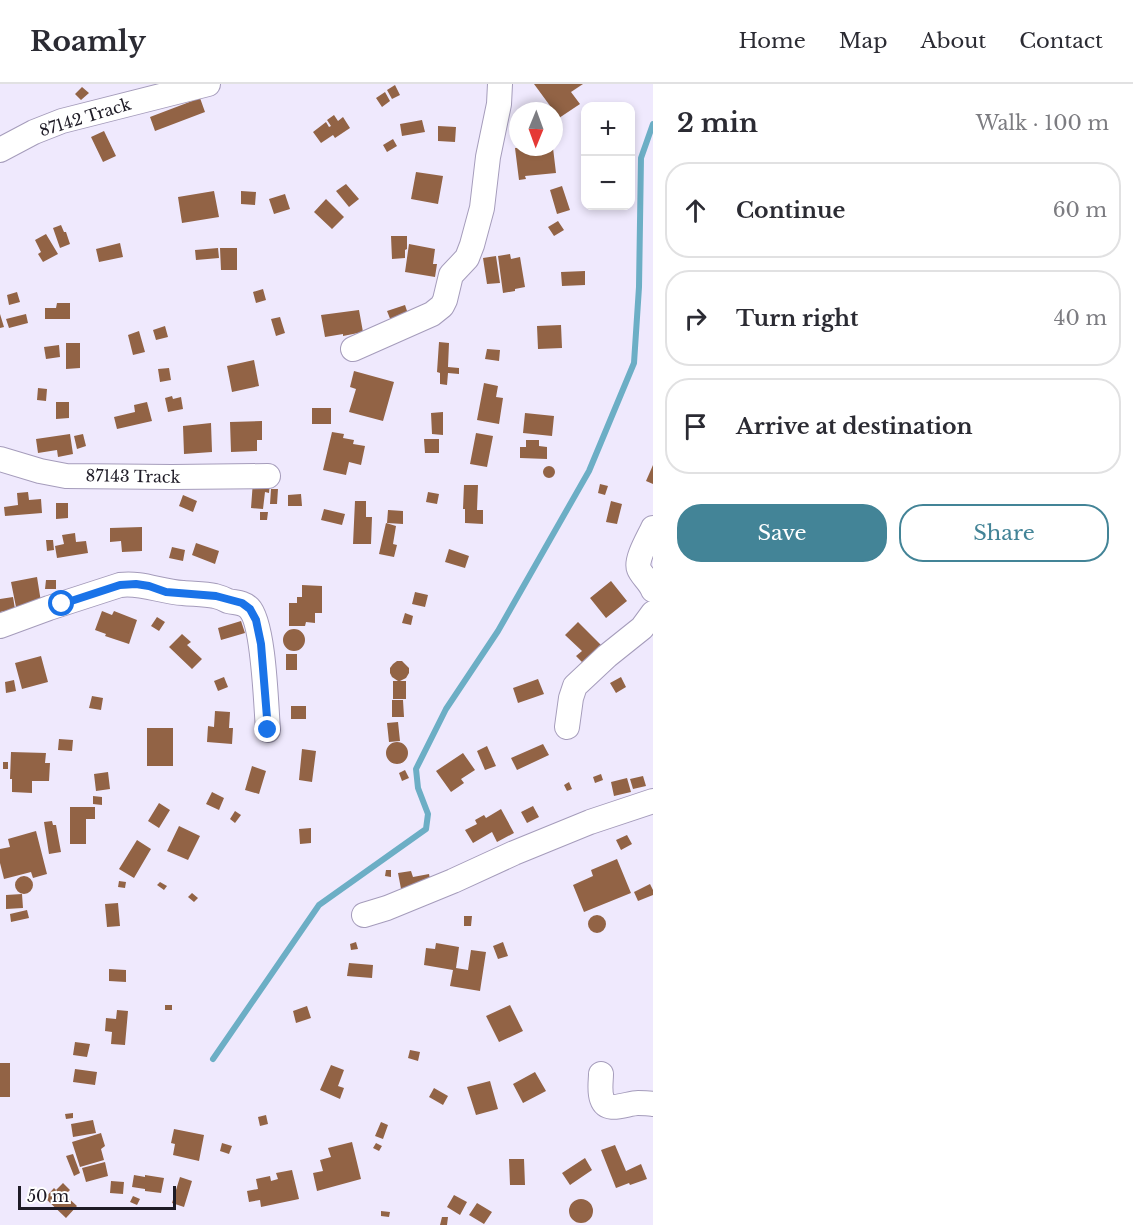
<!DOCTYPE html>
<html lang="en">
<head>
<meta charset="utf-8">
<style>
	body { margin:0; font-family:"Libre Baskerville",serif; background:#f2f2f3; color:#2b2b33 }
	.controls { position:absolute; right:18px; top:18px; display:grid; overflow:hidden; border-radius:12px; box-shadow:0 3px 9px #0003 }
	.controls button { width:54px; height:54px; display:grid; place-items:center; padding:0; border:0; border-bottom:2px solid #e1e1e2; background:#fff; color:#2b2b33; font:30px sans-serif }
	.compass { position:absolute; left:509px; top:18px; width:54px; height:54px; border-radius:50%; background:#fff; box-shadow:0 3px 9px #0003; rotate:181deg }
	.scale { position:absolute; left:18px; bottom:15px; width:158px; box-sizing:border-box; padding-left:6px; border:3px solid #1e1b26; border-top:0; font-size:16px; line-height:21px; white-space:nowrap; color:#1e1b26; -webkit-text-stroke:4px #fff; paint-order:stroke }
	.stop { position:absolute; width:18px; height:18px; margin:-14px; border:4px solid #1a73e8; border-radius:50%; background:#fff }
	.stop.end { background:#1a73e8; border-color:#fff; box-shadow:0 2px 6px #0008 }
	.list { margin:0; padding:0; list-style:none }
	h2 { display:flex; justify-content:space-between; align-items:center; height:78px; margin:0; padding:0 24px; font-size:26px }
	h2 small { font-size:20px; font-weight:400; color:#7c7c81 }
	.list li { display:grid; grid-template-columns:39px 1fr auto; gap:18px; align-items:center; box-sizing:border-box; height:96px; margin:0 12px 12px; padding:0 12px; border:2px solid #e1e1e2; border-radius:24px }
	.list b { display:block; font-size:22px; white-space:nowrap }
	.list em { font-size:20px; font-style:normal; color:#7c7c81 }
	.actions { display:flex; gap:12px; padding:18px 24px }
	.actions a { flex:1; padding:14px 0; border:2px solid #438497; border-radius:24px; text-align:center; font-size:21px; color:#438497 }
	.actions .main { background:#438497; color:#fff }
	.icon { flex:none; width:33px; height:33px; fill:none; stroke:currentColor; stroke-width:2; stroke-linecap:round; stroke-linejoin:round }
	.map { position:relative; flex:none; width:653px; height:1141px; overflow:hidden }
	header { display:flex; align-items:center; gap:36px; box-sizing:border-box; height:84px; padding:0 30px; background:#fff; border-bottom:2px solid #e1e1e2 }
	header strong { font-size:28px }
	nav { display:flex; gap:33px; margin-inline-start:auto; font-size:21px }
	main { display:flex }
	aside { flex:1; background:#fff }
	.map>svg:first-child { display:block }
</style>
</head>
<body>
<header>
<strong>Roamly</strong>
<nav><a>Home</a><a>Map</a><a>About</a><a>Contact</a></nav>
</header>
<main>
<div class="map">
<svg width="653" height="1141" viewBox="0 0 653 1141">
	<rect width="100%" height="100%" fill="#efe9fd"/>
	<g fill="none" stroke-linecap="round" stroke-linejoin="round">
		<path stroke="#6caec5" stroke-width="6" d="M213,975L319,821L426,745L428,730L418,704L416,685L446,625L498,547L589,387L634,279L639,203L641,74L653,40"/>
	</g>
	<path fill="#926345" d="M534,0H583L571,8L580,20L559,34Z
		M395,1L400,11L392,15L387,6Z
		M82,3L89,9L81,16L75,10Z
		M385,8L390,17L382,23L376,14Z
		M200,14L205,28L155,47L150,33Z
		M334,31L338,37L343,33L350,44L335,54L333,51L321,59L313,48L326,38L329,43L331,42L327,36Z
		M422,36L425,48L402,52L400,40Z
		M438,42L456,43L455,58L438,57Z
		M104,47L116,72L103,78L91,53Z
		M393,55L397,62L387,68L383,61Z
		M530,63V67L553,64L556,89L525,92L526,95L519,96L515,64Z
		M416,88L443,92L438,120L411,115Z
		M346,100L359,115L349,123L336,107Z
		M562,102L570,126L557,130L550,106Z
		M214,107L219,133L182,139L178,113Z
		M241,107L256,108L255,121L241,120Z
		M285,110L290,125L274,130L269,115Z
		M326,115L344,133L332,145L314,128Z
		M558,137L564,146L554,152L548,143Z
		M61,141L64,148H66L70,160L60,164L53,144Z
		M46,150L58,170L43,178L38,170L41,168L35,156Z
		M391,152H407V165L405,166V174L392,175Z
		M120,159L123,173L99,178L96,165Z
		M409,160L435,165L433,180H437L435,193L405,188Z
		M218,164L219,174L196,176L195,166Z
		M220,164H237V186H221Z
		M510,170L511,175L520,173L525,203L515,205V207L503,209L498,172Z
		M496,172L500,199L487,200L483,174Z
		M585,187V201L562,202L561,188Z
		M263,205L266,216L256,219L253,208Z
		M17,208L20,218L9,221L7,211Z
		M57,219H70V235H45V224H56Z
		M405,221L410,236L393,242L387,227Z
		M359,226L363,248L343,252V250L325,253L321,231Z
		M0,230L4,243L0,244Z
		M26,230L28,239L9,244L6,235Z
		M280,233L285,249L276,252L271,235Z
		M561,241L562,264L538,265L537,242Z
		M165,242L168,253L156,256L153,246Z
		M139,247L145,268L133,271L128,251Z
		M439,258L449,259L448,283L459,284V290L448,289L447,301L440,300V289L437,288Z
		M66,259H80V284L66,285Z
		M59,261L60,273L46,275L44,263Z
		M487,265L500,266L499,277L485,275Z
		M254,276L259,302L232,308L227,282Z
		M169,284L171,296L160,298L158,285Z
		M354,287L394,298L383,337L349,328L356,305L350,303Z
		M484,299L498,302L496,313L503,314L499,340L477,336Z
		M38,304L47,305L46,317L37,316Z
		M172,312L173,315L181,313L183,325L168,328L165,314Z
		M56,318H69V334L56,335Z
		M147,318L152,337L117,345L114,333L135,328L134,321Z
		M312,324H331V340H312Z
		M443,328V351L432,350L431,329Z
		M525,329L554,332L552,352L523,349Z
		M262,337V356H257V367L231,368L230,338Z
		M211,339L212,368L184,370L183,342Z
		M332,348L344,350L343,354L354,356L353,360L365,362L361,381L349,378L346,391L323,386Z
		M476,349L493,352L487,383L470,380Z
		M70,350L73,370L58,373L57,366L38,369L36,355Z
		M83,350L86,362L77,365L74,352Z
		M424,355H439V369H425Z
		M526,356H539V362L547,363V375L520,374V363H526Z
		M653,381V400L646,397Z
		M543 388a6 6 0 1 1 12 0a6 6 0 1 1-12 0Z
		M253,397L270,398L269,409L265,408L263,425L251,424Z
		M600,400L608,402L605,411L598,409Z
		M464,401H478L477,426H483V440L465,439V425H463Z
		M271,405H278L277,420H270Z
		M28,408L29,416L41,415L42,429L5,432L4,423L18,421L17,409Z
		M428,408L439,410L437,420L426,418Z
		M301,410L302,422H288V411Z
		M183,411L197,417L193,428L179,422Z
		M355,417H366V433H372L371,460H353Z
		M611,417L622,420L617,440L606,438Z
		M56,419H68V434L56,435Z
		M324,425L345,430L342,441L321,436Z
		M388,426L403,427V440L387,439Z
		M260,428H268L267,436H260Z
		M386,439L396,442L393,460L397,461L394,473L379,470Z
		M142,443V467L122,468L121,457L110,458V444Z
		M75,449L76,458L86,457L88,469L57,474L55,462L64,460L62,451Z
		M46,456H53L54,466L47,467Z
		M196,459L219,467L215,480L192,471Z
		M172,463L185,466L183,477L169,474Z
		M449,465L469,472L465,484L445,478Z
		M37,493L41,518L16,523L11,498Z
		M46,496H56V505H45Z
		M611,497L627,517L606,534L590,514Z
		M302,501L322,502V529H315V539L306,538L305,542H289V519H297V513H302Z
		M415,508L428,511L425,523L412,520Z
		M13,513L15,525L0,528V515Z
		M102,527L112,531L114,527L137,536L129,560L105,552L106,550L95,546Z
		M405,529L413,532L411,541L402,539Z
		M157,533L165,538L159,547L151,542Z
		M241,537L245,549L221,556L218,544Z
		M578,538L603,563L585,581L576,572L582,567L565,551Z
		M283 556a11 11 0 1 1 22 0a11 11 0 1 1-22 0Z
		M182,550L191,558L187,561L202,575L192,585L169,563Z
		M286,570H297V586H286Z
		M41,572L48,598L22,605L15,579Z
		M397,577H402L409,584V589L406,594L400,597H406V615H393V597H398L392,593L390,589V584L393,580Z
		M224,593L228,603L218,607L214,597Z
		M621,593L626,603L616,609L610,599Z
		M538,595L544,610L518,619L513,604Z
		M14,596L16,607L6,609L5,598Z
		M92,612L103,614L101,626L89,624Z
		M392,616H403L404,633H392Z
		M291,622H306V635H291Z
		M215,627L230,628L229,644H233L232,660L207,658L208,642L214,643Z
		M398,638L400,657L389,658L387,639Z
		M147,644H173V682H147Z
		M59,655L73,656L72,667L58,666Z
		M386 669a11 11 0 1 1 22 0a11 11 0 1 1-22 0Z
		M543,660L549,671L517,686L511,674Z
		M487,662L496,682L485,686L477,667Z
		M302,665L316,667L312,698L299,696Z
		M11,668L46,669L45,679H50L49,697H32V709L12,708V695H10Z
		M463,669L475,686L461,695L464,699L451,708L436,687Z
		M3,678H8V685H3Z
		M252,682L266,687L259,710L245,706Z
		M405,686L409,694L402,697L399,689Z
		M108,688L110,705L96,707L94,690Z
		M601,690L603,696L595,699L593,693Z
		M643,692L646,702L633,705L630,695Z
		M627,694L631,708L614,712L611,698Z
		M569,698L572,705L567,707L564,701Z
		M212,708L224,714L219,726L206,720Z
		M93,712L102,713V721L93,720Z
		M159,719L170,726L159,744L148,737Z
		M533,722L539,733L527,739L521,728Z
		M70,723H95V735H86V760H70Z
		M501,725L514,749L497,758L492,748L473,759L465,746L477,740L475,736L484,731L486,734Z
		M235,727L241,731L235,739L230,735Z
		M52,737L53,741H56L61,768L49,770L44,738Z
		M179,742L200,752L188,776L167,767Z
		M311,744V759L300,760L299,745Z
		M36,747L47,790L33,794L31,788L4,795L0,779V765L10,763L8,755Z
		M627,751L632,760L621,766L616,756Z
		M137,756L151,765L134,794L119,785Z
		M617,775L631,809L584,828L573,801L593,792L591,786Z
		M386,786H391V793L385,792Z
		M411,787L413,793L429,790L431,800L402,810L398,789Z
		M15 801a9 9 0 1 1 18 0a9 9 0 1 1-18 0Z
		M119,797L126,798L125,804L118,803Z
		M160,798L167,802L164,806L157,801Z
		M650,800L653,806V811L638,817L634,808Z
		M192,809L198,814L194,818L188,813Z
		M22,810L23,824L6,825V811Z
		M118,819L120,842L107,843L105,820Z
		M27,826L29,834L11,838L10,830Z
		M588 840a9 9 0 1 1 18 0a9 9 0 1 1-18 0Z
		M464,832H472L471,842H464Z
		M356,858L358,865L351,866L350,860Z
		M503,858L508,872L498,875L493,862Z
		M436,859L459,863L456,884L468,886L471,866L486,868L480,907L450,902L453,886L424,881L426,864L435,865Z
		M349,879L373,881L372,894L347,892Z
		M109,885L126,886V898L109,897Z
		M165,921H172V926H165Z
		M510,921L523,947L499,958L486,932Z
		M307,922L311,934L296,939L293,927Z
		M117,926L128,927L125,961L111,960L112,948L105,947L106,934L116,935Z
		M75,958L90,960L87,973L73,971Z
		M410,966L420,968L418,977L408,974Z
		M0,979H10V1013H0Z
		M331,981L344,986L338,1002L344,1004L340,1015L320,1006Z
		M75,985L97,988L95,1001L73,998Z
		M535,988L546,1007L523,1019L513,1000Z
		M490,997L498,1025L476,1031L467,1003Z
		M434,1004L448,1012L443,1021L429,1013Z
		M73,1029V1034L66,1035L65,1030Z
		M266,1031L268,1040L260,1042L258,1033Z
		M93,1036L96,1049L73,1053L71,1040Z
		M381,1038L388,1041L383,1055L375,1052Z
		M174,1045L204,1051L199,1077L173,1071L175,1060L171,1059Z
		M101,1049L105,1062L101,1065L104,1076L80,1083L72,1058Z
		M352,1058L361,1095L317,1107L313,1089L323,1087L320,1076L331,1073L328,1064Z
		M222,1059L232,1062L229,1070L220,1067Z
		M376,1059L382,1062L379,1067L373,1064Z
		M615,1061L626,1087L641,1080L647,1095L630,1101L629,1099L616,1104L601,1066Z
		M73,1070L80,1089L74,1092L66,1072Z
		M585,1074L592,1086L570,1101L562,1089Z
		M509,1075H524L525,1101H510Z
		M105,1078L108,1092L86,1098L82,1084Z
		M292,1086L299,1115L261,1123L260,1116L249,1118L247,1107L258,1105L256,1095L270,1092L271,1097L278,1095L276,1089Z
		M134,1091L145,1093V1091L164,1094L161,1109L145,1107V1105L132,1103Z
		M180,1093L192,1097L184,1123L172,1119Z
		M111,1097L124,1098L123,1110L110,1109Z
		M63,1099L70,1106L65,1111L77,1122L66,1134L45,1114L54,1104L56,1106Z
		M454,1111L467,1118L460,1131L447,1123Z
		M133,1112L140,1115L137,1121L130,1118Z
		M569 1127a12 12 0 1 1 24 0a12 12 0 1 1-24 0Z
		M477,1119L492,1128L484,1140L469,1131Z
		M381,1127L390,1128L389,1133L381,1132Z
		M442,1133H448L447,1141H440Z"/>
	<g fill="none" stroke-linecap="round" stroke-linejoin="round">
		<g stroke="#a59cbb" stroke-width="26">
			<path id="street" d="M0,66L34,48L62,37L208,0
				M353,265L432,230L442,222L445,216L451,191L467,174L472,161L482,124L488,73L499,20L500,0
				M0,375L40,387L66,392L172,393L268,392
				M653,444C649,453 635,476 639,485C641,491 650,498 653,506
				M0,542L49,524L120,501C142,498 161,508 183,509C193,510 205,510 215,512C219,513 224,515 228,517C236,519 243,518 249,524C264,539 266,622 268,646
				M567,643L571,614L575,602L607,572L642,544L653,529
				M364,831L387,824L453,797L514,769L590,738L653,717
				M601,990C601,997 599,1007 602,1015C607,1030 627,1019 638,1019C643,1019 648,1019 653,1020"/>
		</g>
		<use href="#street" stroke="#fff" stroke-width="24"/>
	</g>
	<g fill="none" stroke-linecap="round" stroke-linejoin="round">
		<path stroke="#1a73e8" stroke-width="8" d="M62,520L120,501L136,500L149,502L166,508L216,512L242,519L250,525L256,536L261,560L268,646"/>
	</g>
	<g text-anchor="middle" stroke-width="4.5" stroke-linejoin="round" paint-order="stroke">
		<g font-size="16" fill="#1e1b26" stroke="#fff">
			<text transform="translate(85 33) rotate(-17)" y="6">87142 Track</text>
			<text transform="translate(133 392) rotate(1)" y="6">87143 Track</text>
		</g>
	</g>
</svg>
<div class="controls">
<button>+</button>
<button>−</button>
</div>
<svg class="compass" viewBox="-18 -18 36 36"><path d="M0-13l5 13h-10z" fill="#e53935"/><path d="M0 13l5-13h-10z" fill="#7c7c81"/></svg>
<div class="scale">50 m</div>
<div class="stop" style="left:62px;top:520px"></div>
<div class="stop end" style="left:268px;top:646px"></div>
</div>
<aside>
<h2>2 min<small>Walk · 100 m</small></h2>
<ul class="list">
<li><svg class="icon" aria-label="ahead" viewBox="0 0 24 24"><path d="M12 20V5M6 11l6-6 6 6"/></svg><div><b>Continue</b></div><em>60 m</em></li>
<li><svg class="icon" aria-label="right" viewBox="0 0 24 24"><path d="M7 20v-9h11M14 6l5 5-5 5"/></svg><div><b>Turn right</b></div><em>40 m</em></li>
<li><svg class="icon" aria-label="arrive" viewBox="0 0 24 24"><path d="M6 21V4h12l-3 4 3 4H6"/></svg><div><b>Arrive at destination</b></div></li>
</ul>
<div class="actions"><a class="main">Save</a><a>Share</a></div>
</aside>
</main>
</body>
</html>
